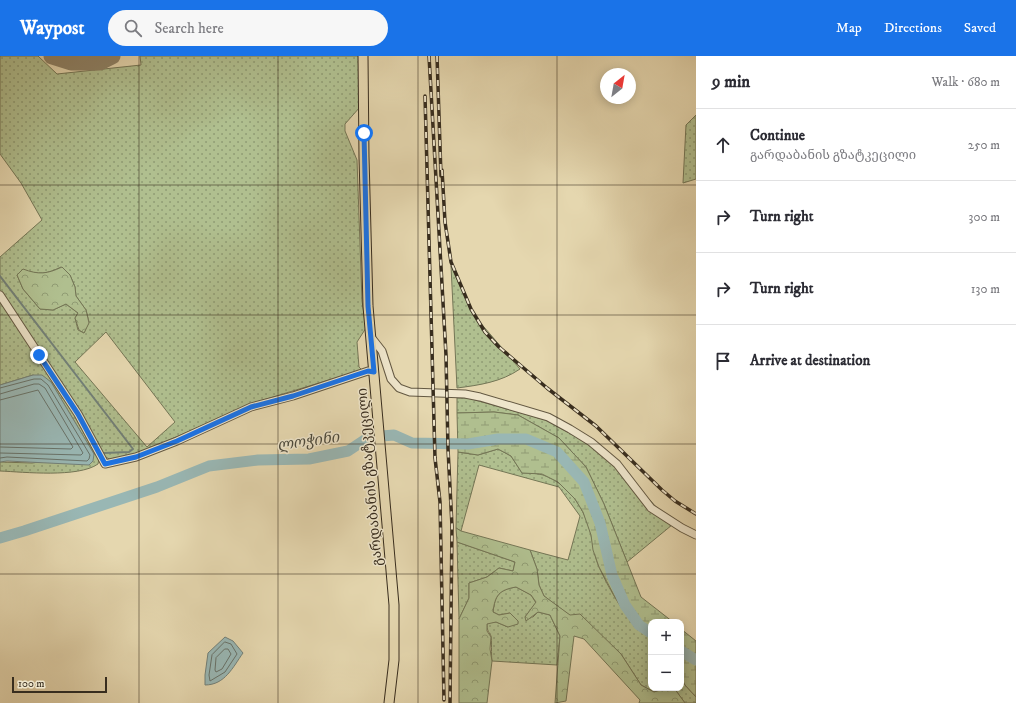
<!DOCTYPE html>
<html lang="en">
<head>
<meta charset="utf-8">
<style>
	body { margin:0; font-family:"IM FELL DW Pica","Noto Serif Georgian",serif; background:#f7f7f7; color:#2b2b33 }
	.controls { position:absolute; right:12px; bottom:12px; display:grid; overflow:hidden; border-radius:8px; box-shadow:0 2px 10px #0003 }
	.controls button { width:36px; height:36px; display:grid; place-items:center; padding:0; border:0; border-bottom:1px solid #e1e1e2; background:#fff; color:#2b2b33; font:20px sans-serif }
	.compass { position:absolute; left:600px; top:12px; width:36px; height:36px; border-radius:50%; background:#fff; box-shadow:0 2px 10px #0003; rotate:31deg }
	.scale { position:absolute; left:12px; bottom:10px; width:95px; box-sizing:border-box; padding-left:4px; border:2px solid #382d1e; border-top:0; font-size:11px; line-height:14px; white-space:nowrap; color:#382d1e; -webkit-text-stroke:3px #eee5cb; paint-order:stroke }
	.stop { position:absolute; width:12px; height:12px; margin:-9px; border:3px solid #1a73e8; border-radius:50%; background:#fff }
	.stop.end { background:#1a73e8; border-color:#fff; box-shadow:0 1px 4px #0008 }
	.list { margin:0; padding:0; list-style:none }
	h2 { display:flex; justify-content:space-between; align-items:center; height:52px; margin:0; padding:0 16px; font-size:17px }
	h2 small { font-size:13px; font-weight:400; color:#7c7c81 }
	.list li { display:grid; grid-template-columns:26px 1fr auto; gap:12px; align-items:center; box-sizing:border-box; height:72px; padding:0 16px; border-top:1px solid #e1e1e2 }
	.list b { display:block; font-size:15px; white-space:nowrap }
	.list p { margin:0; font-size:13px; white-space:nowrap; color:#7c7c81 }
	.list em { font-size:13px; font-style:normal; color:#7c7c81 }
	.icon { flex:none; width:22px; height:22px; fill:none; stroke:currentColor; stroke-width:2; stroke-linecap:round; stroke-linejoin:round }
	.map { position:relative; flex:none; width:696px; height:647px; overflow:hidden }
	header { display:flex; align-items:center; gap:24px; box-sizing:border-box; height:56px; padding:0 20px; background:#1a73e8; color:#fff }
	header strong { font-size:19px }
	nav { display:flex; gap:22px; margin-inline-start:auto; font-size:14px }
	.search { width:280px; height:36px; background:#f7f7f7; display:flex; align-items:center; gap:10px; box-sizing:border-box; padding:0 14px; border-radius:22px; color:#7c7c81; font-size:15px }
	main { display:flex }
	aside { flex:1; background:#fff }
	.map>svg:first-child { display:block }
</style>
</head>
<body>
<header>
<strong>Waypost</strong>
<div class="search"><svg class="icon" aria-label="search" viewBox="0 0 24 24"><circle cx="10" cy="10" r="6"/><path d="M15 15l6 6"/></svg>Search here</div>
<nav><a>Map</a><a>Directions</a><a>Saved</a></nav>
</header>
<main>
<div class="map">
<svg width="696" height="647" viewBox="0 0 696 647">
	<defs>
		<pattern id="grass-dots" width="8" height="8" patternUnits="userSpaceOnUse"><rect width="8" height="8" fill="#b0bf8f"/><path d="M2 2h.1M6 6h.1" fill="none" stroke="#909c74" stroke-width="1.8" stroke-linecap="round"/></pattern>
		<pattern id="forest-crowns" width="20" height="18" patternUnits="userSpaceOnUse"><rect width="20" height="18" fill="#b0bf8f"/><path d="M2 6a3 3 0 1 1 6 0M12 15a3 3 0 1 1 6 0" fill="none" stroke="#909c74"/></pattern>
		<pattern id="wetland-marsh" width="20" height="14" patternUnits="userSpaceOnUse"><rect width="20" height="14" fill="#b0bf8f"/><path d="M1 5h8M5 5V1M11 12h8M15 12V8" fill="none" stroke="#909c74"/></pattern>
	</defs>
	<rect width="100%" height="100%" fill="#e5d7af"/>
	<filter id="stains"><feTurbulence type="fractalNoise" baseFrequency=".005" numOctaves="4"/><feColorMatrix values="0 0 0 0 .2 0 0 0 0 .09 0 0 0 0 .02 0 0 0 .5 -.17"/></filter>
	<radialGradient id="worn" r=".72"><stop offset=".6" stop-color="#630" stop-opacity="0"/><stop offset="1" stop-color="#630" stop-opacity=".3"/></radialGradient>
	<path fill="url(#grass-dots)" stroke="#747656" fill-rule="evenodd" d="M0,0H38L57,18L141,9L140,0H359L360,51L345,68V75L357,104L362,245L366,272L357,286L359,311L362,314L253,347L142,396L111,404L104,400L99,402L98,408C78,422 24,416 0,415V406L32,407L94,398L51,326L33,319L0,329V201L42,164L21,127L0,98ZM61,211L70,219L75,231L76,240L86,254L89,266L84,277L78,274L75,262L78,257L66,248L53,254L40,253L23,233L17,219L23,214C39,219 47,218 61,211ZM106,276L175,366L147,391L75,306Z
		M696,59V123L683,127L686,69Z
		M451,210L472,257L520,313C501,326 480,329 457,332Z
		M457,342H468L546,364L580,383L606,401L649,443L672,469L627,506L604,448L586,411L559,382L518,359L494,356L457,357Z
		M498,393L511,400L522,417C528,417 537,417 543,419C569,428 585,453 591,479C594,491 594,499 599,511C607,529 623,558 637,571C641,576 646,579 651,583V632H667L654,636L641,629L621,598L544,540L539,529L537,513L530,494L568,504L580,460L559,431L479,409L461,475L456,472L458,396L478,399Z
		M457,486L515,506L513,515L499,512L487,521L469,527V542L459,563Z
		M516,531L531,539L536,547L525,561H533L538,556L550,559L560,580L557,609L492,605C491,599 492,584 491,580C488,574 487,575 487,567L496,566L508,571L510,557L499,559L493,556C495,539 499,534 516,531Z
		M681,621L685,629L696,641V647H685L674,632H681Z"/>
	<path fill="url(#forest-crowns)" stroke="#747656" d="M62,211L70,219L75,231L76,240L86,254L89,267L84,277L79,274L75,262L78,257L66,248L53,254L40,253L23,233L17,219L23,213C39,219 47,218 62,211Z
		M456,472L461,475L530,494L537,513L539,529L544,540L570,559L580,558L621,598L641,629L654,636L667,632H674L685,647H639L640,644L584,583L574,580L566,645L555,647L560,580L550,559L538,556L526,565L525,561L536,546L531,539L516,531C499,534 495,539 493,556L499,559L510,557L518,565V568L508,571L496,566L487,568V575L491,581L490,593L492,605L487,647H459V563L469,542V527L487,521L499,512L513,515L515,506L457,486Z"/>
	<path fill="url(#wetland-marsh)" stroke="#747656" d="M494,356L518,359L559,382L586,411L604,448L641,541L673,566H651V583L636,571L615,541L599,511L593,494L591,479L583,456L575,443L558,426L542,418L522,417L511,400L498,393L478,399L458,396L457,357Z
		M681,573L696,585V641L685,629L681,621Z"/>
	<path fill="#99b7b4" stroke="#728078" d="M33,319H42L51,326L94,398L93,405L89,409L7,405L0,406V329Z
		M225,581L233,585L243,597C233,611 225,629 205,629V619L208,597Z"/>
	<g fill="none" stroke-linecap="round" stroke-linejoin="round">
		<path stroke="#687269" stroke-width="1" d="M0,332L34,323H41L48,329L90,399L89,403L87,405L7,401L0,402
			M0,338L34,328H39L45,332L83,397L81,399L0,397
			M0,344L38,334L73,391L71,393L0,391
			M225,586L231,588L237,598L225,616L210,625L209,619L212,599Z
			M225,593H228L231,598L222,613L216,616L215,614L216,602Z"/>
		<path stroke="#728078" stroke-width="2" d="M0,220L133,393L129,396L104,397"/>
		<path stroke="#99b7b4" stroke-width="11" d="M0,482L24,475L157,431L209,410L258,404L309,403L348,395L369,381L394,379L412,387L468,388L498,383H526L557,396L584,426L600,467L612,519L625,549L639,569L651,577
			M681,595L696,604"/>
		<path stroke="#8e8266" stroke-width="17" d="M52,0L71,6H100L112,0"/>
		<g stroke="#635842" stroke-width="9">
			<path id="minor" d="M0,239L78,358L105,408L136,401L177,385L251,351L293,340L368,315L374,316
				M371,281L382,295L391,323L399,332L410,336L465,338L480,341L548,361L570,373L591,386L617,408L651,452L682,472L696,479"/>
		</g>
		<g stroke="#382d1e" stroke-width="11">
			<path id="major" d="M363,0L364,101L368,250L394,549V604L389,647"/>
		</g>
		<use href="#minor" stroke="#eee5cb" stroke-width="7"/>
		<use href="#major" stroke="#e5d7af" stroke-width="9"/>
		<g stroke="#382d1e" stroke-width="3.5">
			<path id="rail" d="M429,0L446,299L448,393L452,470L450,647
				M437,0L441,120
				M425,40L435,402L440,446L444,644
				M442,114L445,166L451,206L471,253L485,276L499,291L547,332L596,370L662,434L675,445L696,458"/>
		</g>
		<use href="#rail" stroke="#eee5cb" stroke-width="2" stroke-dasharray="6" stroke-linecap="butt"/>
	</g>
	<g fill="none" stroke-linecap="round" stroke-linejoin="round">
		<path stroke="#1a73e8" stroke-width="5" d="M39,299L78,358L105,408L136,401L177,385L251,351L293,340L368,315L374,316L368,250L364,77"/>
	</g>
	<path fill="none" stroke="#382d1e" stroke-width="1" stroke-opacity="0.55" d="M139,0V647M278,0V647M418,0V647M557,0V647M0,129H696M0,259H696M0,388H696M0,518H696"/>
	<g text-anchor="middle" stroke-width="3" stroke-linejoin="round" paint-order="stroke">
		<g font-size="14" fill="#382d1e" stroke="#eee5cb">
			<text transform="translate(369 421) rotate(-95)" y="5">გარდაბანის გზატკეცილი</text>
		</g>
		<g font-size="15" font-style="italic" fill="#4b493c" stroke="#eee5cb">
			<text transform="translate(308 385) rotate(-8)" y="5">ლოჭინი</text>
		</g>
	</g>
	<rect width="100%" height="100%" filter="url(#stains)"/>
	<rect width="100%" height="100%" fill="url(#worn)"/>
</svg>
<div class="controls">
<button>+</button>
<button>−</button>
</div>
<svg class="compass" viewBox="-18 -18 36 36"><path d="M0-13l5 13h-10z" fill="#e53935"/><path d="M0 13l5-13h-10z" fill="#7c7c81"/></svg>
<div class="scale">100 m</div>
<div class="stop" style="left:364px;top:77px"></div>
<div class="stop end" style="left:39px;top:299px"></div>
</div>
<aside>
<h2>9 min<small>Walk · 680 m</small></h2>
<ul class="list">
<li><svg class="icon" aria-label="ahead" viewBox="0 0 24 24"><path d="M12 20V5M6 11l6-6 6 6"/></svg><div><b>Continue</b><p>გარდაბანის გზატკეცილი</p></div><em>250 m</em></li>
<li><svg class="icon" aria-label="right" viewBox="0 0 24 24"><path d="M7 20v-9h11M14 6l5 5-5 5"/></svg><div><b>Turn right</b></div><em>300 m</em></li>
<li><svg class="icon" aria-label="right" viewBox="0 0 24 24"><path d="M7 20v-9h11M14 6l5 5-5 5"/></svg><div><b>Turn right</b></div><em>130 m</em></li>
<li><svg class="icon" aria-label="arrive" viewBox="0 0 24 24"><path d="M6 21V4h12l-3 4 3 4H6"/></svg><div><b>Arrive at destination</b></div></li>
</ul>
</aside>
</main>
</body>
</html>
